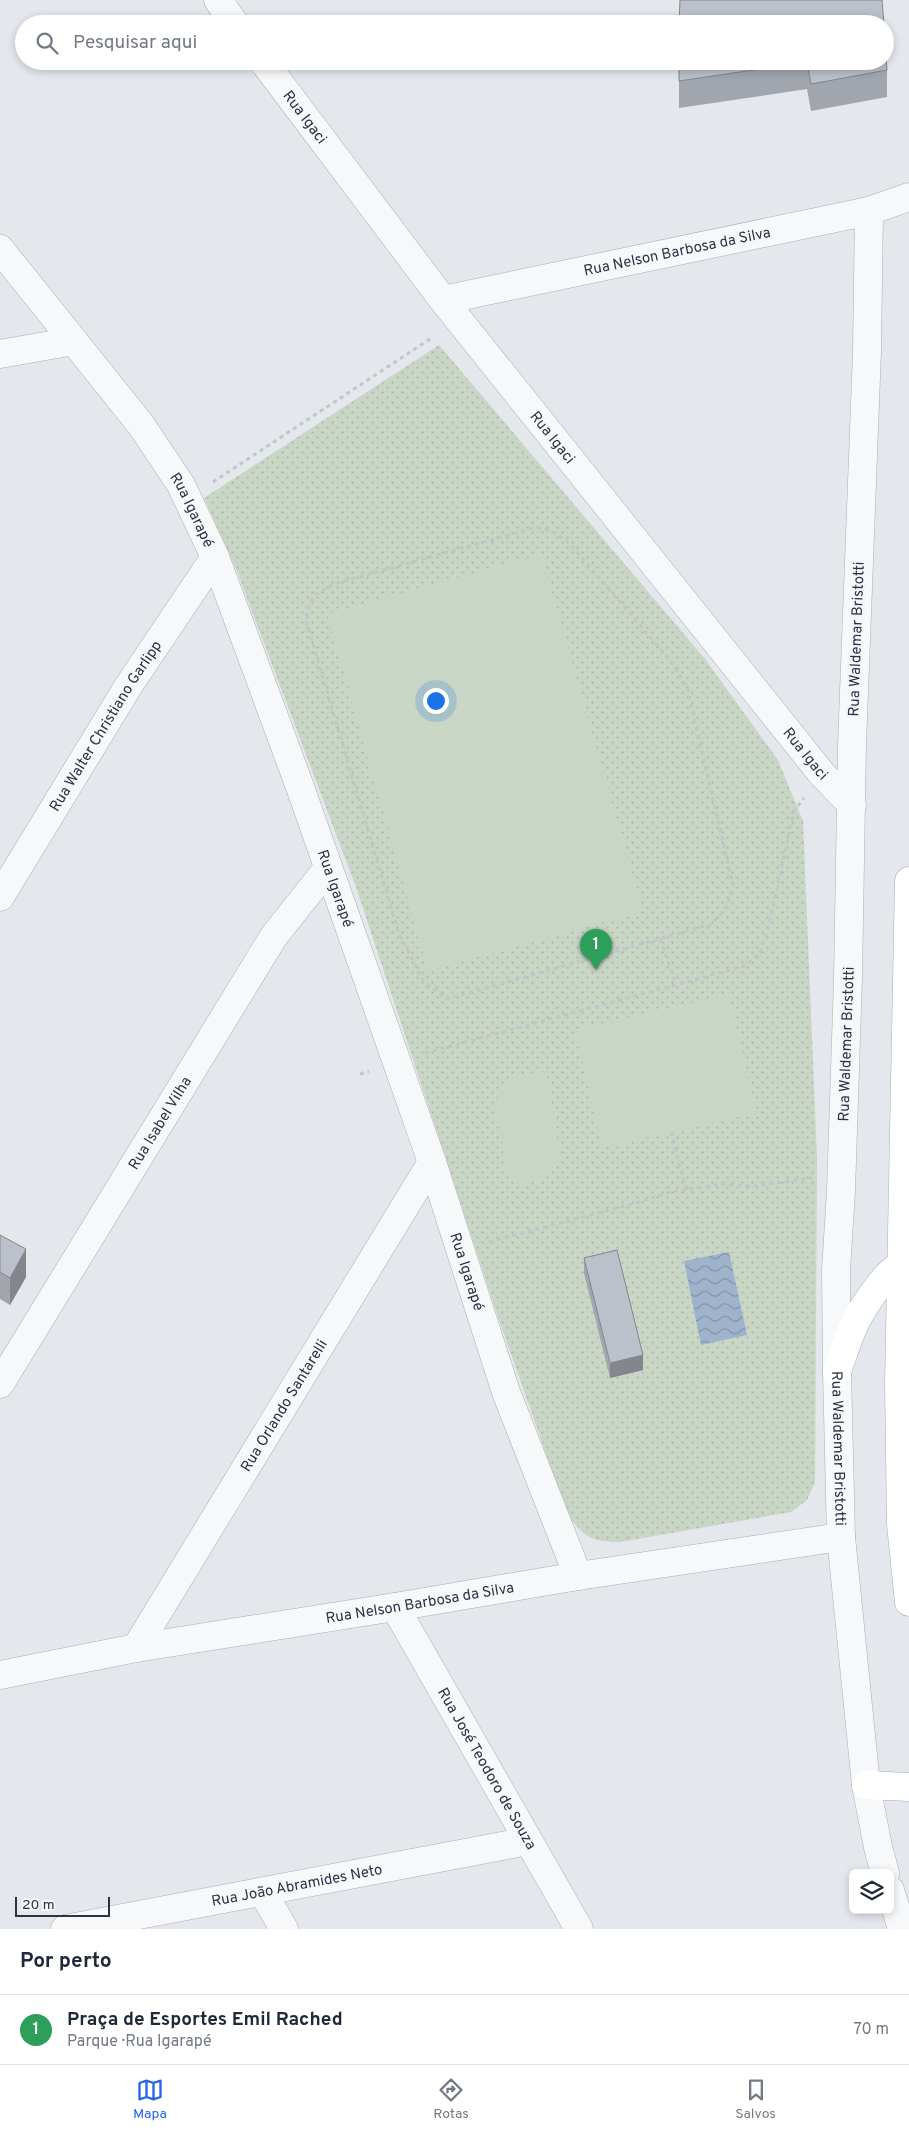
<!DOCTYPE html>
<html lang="pt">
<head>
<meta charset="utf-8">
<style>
	body { margin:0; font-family:Overpass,sans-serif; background:#f2f2f3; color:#1f2937 }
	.controls { position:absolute; right:15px; bottom:15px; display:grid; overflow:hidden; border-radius:8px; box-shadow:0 2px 8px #0003 }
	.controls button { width:45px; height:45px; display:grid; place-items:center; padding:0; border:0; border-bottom:1px solid #e0e1e3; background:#fff; color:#1f2937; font:25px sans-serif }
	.scale { position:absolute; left:15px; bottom:12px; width:95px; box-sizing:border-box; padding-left:5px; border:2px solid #2b3445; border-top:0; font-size:14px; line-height:18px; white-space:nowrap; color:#2b3445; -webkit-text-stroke:4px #f4f6f9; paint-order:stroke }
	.you { position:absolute; left:435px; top:700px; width:18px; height:18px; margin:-12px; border:4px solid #fff; border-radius:50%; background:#1a73e8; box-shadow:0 0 0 8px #1a73e833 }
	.badge { display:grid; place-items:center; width:32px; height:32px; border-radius:50%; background:#2563eb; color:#fff; font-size:16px; font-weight:700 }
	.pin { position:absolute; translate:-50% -41px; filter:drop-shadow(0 1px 2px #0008) }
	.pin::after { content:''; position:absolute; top:26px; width:18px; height:15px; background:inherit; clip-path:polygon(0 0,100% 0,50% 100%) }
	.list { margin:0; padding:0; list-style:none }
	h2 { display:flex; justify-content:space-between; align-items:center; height:65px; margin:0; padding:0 20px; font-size:21px }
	h2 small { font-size:16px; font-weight:400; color:#747a83 }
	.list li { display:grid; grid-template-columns:32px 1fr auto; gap:15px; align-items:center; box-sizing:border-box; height:70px; padding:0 20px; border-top:1px solid #e0e1e3 }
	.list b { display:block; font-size:19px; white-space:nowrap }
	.list p { margin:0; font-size:16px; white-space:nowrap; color:#747a83 }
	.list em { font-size:16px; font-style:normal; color:#747a83 }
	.icon { flex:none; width:28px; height:28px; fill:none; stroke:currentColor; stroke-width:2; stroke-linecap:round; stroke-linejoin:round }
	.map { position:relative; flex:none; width:909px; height:1929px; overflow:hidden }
	.search { position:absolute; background:#fff; box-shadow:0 2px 8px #0003; left:15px; right:15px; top:15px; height:55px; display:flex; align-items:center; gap:12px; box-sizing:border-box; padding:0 18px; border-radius:28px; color:#747a83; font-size:19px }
	.sheet { height:135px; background:#fff }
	nav { display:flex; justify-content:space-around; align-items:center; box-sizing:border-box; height:70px; border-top:1px solid #e0e1e3; background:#fff; font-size:14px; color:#747a83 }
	nav a { display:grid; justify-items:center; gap:2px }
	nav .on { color:#2563eb }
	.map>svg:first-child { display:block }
</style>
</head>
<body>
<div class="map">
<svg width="909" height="1929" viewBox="0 0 909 1929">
	<defs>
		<pattern id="grass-dots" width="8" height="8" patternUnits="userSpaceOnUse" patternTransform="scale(1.25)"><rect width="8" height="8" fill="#c9d6c5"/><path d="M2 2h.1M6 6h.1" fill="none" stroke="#adb8ab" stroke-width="1.8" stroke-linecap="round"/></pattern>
		<pattern id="water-waves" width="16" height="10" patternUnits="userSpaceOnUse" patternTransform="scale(1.25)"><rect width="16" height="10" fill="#9fb4cc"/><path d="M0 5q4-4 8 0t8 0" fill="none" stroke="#8293a7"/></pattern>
	</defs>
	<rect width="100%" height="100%" fill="#e4e7ec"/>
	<path fill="url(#grass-dots)" d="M439,345L705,659L778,760L803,821L817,1159L815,1482L807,1500L791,1512L620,1542C591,1541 587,1539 568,1516L499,1320L356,887L236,569L204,498Z"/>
	<path fill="#c9d6c5" d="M541,554L643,911L428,971L327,614Z
		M729,994L756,1113L602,1148L575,1030Z
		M546,1071L561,1160C546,1179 540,1181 516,1185L510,1179L504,1169L502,1138L494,1110L496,1099L514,1077Z"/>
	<path fill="url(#water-waves)" d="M729,1252L747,1335L701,1345L684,1261Z"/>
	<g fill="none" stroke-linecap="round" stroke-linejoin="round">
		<g stroke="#a9aeb7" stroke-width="29">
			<g id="street">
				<path d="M218,0L235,24"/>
				<path id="s1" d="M263,61L443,300L822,774L852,805"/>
				<path id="s2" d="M869,211L867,351L852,745L848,978L841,1191L836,1270L837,1372L841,1537L866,1785L878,1847L885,1873"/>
				<path id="s3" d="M0,249L141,425L181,485L215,557L300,787L432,1162L506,1392L578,1576"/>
				<path id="s4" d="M443,300L869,211L909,197"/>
				<path d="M0,354L74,341"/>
				<path id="s5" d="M0,897L129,685L215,557"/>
				<path id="s6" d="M0,1384L274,936L328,868"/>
				<path id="s7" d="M395,1607L579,1929"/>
				<path id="s8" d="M136,1648L432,1162"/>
				<path id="s9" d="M0,1675L136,1648L395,1607L578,1576L841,1537"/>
				<path d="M890,1890L902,1929"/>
				<path d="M263,1893L284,1929"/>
				<path id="s10" d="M65,1929L528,1841"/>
			</g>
		</g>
		<g stroke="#a9aeb7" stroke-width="29">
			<path id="secondary" d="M909,881L899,1384L901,1524L909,1602
				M837,1372C843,1355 848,1337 856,1321C865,1304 890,1264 909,1262
				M866,1785L909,1787"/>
		</g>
		<path stroke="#c2c5cb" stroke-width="3" stroke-dasharray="4 4" stroke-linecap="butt" d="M213,482L433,337
			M537,527L556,533L572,546L670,660L687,687L733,885L728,905L712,924L447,999L423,981L398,931L306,621C310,597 313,595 334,584Z
			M660,939L676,984
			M425,1053L745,966L760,953L769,925L794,811L804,798
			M360,1074L369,1071
			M671,1132L686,1189
			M489,1242L636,1203L670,1192L722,1184L754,1186L812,1178"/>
		<use href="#street" stroke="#f7f8fa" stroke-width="28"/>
		<use href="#secondary" stroke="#fff" stroke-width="28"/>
	</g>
	<path fill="#a1a5ae" d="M679,61H885L887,70V97L811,111L807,89L679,108Z
		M0,1235L26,1277L10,1305L0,1299Z
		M584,1258L643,1370L610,1378L584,1273Z"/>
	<path fill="#83868d" d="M26,1249V1277L10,1305V1278Z
		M643,1355V1370L610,1378V1363Z"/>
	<path fill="#bbc0ca" stroke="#83868d" d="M680,0H882L884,24H679Z
		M885,43L887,70L811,84L807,62L679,81V61H885Z
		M0,1235L26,1249L10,1278L0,1272Z
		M617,1250L643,1355L610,1363L584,1258Z"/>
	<g text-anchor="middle" stroke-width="4.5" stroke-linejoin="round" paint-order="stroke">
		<g font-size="15" fill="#2b3445" stroke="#f4f6f9">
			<text dy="5" stroke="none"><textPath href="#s1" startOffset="70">Rua Igaci</textPath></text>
			<text dy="5" stroke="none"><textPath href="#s4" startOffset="239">Rua Nelson Barbosa da Silva</textPath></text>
			<text dy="5" stroke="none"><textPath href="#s1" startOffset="475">Rua Igaci</textPath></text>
			<text dy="5" stroke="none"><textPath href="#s3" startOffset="325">Rua Igarapé</textPath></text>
			<text transform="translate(856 639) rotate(-88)" y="5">Rua Waldemar Bristotti</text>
			<text dy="5" stroke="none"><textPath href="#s5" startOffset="201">Rua Walter Christiano Garlipp</textPath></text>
			<text dy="5" stroke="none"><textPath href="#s1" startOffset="880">Rua Igaci</textPath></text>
			<text dy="5" stroke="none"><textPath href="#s3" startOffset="730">Rua Igarapé</textPath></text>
			<text transform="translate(846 1044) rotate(-88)" y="5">Rua Waldemar Bristotti</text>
			<text dy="5" stroke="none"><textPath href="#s6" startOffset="306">Rua Isabel Vilha</textPath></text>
			<text dy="5" stroke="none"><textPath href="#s3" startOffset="1135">Rua Igarapé</textPath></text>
			<text dy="5" stroke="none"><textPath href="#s8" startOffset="284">Rua Orlando Santarelli</textPath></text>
			<text dy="5" stroke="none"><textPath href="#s2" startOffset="1238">Rua Waldemar Bristotti</textPath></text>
			<text dy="5" stroke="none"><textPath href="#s9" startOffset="426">Rua Nelson Barbosa da Silva</textPath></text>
			<text dy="5" stroke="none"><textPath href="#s7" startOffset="186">Rua José Teodoro de Souza</textPath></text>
			<text dy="5" stroke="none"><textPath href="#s10" startOffset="236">Rua João Abramides Neto</textPath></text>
		</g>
	</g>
</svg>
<div class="controls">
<button><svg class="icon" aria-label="layers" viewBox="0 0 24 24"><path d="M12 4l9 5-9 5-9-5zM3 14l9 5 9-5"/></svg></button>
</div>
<div class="scale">20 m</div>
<div class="you"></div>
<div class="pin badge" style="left:596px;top:970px;background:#2e9e5b">1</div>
<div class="search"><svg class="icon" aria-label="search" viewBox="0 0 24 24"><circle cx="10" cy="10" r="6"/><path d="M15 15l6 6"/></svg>Pesquisar aqui</div>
</div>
<section class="sheet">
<h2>Por perto<small></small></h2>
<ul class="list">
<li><span class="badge" style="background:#2e9e5b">1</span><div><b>Praça de Esportes Emil Rached</b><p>Parque · Rua Igarapé</p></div><em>70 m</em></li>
</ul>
</section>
<nav>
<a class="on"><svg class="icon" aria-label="map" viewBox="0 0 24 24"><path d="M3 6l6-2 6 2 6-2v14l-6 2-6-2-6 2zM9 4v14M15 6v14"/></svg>Mapa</a>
<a><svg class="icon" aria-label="directions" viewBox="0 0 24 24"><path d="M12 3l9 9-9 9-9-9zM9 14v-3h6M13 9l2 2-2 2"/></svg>Rotas</a>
<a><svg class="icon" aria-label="saved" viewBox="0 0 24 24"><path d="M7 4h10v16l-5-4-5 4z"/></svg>Salvos</a>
</nav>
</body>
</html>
